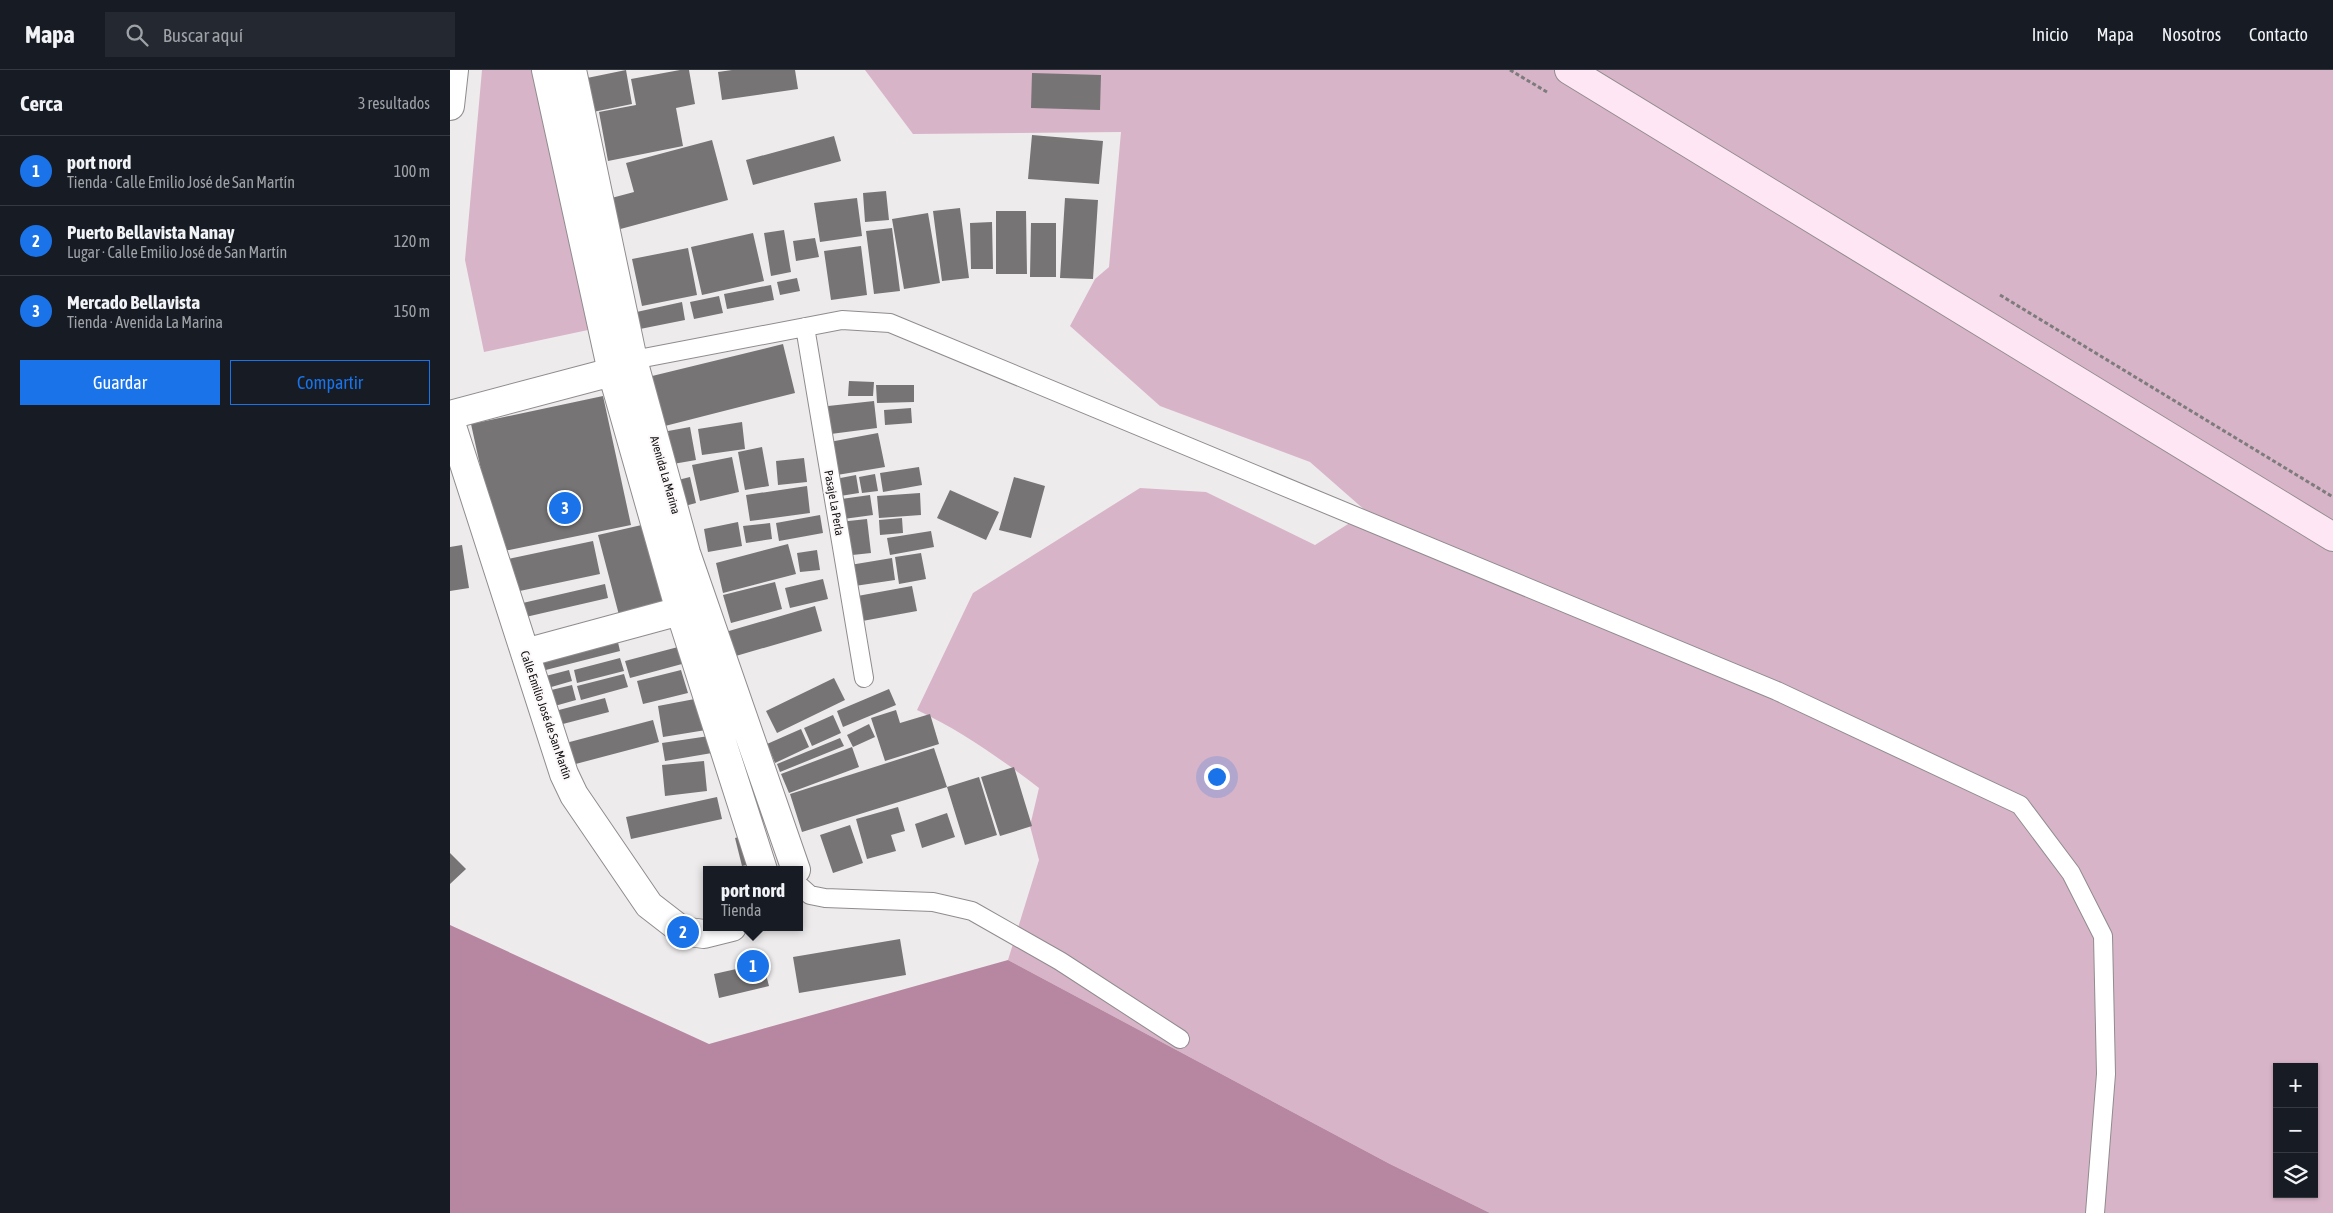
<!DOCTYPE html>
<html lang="es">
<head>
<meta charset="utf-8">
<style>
	body { margin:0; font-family:"Asap Condensed",sans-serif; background:#242831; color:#f1f3f6 }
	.controls { position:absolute; right:15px; bottom:15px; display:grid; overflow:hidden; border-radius:0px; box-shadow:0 1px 4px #0004 }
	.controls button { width:45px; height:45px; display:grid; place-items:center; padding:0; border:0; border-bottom:1px solid #363941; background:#171b24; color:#f1f3f6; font:25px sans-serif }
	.you { position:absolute; left:766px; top:706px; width:18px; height:18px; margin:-12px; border:4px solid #fff; border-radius:50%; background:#1a73e8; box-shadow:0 0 0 8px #1a73e833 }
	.badge { display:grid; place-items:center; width:32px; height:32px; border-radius:50%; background:#1a73e8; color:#fff; font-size:16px; font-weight:700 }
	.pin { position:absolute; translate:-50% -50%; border:2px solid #fff; box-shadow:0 1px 5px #0006 }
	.popup { position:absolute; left:253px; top:796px; width:100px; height:65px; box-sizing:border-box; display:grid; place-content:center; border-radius:0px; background:#171b24; filter:drop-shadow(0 1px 4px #0005); font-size:16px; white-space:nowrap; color:#9ea1a6 }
	.popup b { font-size:19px; color:#f1f3f6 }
	.popup::after { content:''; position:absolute; left:50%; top:100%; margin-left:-10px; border:10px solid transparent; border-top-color:#171b24 }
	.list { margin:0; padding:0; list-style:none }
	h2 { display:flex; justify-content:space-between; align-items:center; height:65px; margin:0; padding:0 20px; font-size:21px }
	h2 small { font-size:16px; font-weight:400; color:#9ea1a6 }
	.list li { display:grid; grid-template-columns:32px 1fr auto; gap:15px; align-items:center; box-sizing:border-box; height:70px; padding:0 20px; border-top:1px solid #363941 }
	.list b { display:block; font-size:19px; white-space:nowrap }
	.list p { margin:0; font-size:16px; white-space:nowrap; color:#9ea1a6 }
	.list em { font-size:16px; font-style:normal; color:#9ea1a6 }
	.actions { display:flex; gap:10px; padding:15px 20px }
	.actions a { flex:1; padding:11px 0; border:1px solid #1a73e8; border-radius:0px; text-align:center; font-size:18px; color:#1a73e8 }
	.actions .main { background:#1a73e8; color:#fff }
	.icon { flex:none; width:28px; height:28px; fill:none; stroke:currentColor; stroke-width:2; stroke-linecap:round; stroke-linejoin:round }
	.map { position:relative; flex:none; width:1883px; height:1143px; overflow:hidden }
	header { display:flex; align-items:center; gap:30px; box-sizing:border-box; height:70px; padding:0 25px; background:#171b24; border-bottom:1px solid #363941 }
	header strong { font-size:24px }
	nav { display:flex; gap:28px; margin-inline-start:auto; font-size:18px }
	.search { width:350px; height:45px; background:#242831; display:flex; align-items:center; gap:12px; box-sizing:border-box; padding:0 18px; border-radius:0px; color:#9ea1a6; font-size:19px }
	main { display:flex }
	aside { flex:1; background:#171b24 }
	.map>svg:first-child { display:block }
</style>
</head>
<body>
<header>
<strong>Mapa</strong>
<div class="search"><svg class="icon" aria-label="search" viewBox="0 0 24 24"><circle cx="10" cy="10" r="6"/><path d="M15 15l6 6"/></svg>Buscar aquí</div>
<nav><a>Inicio</a><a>Mapa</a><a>Nosotros</a><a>Contacto</a></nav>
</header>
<main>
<aside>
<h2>Cerca<small>3 resultados</small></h2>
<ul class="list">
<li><span class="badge">1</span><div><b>port nord</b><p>Tienda · Calle Emilio José de San Martín</p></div><em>100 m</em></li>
<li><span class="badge">2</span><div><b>Puerto Bellavista Nanay</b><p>Lugar · Calle Emilio José de San Martín</p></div><em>120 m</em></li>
<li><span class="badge">3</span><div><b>Mercado Bellavista</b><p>Tienda · Avenida La Marina</p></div><em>150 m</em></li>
</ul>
<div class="actions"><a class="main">Guardar</a><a>Compartir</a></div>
</aside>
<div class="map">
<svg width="1883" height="1143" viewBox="0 0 1883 1143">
	<rect width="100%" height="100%" fill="#eeebec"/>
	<path fill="#d8b4c8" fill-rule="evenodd" d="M32,0H84L138,260L34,282L15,190Z
		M415,0H1883V1143H1040L940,1094L558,890L589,790L580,756L589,718C551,689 510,660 467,640L523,523L690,418L756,422L865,475L917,442L860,392L710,336L620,256L645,209L659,197L671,62L463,64ZM1827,997H1864V1124H1827Z"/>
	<path fill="#b787a2" d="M0,855L259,974L558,890L940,1094L1040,1143H0Z"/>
	<path fill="#777475" d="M176,0L182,34L143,42L137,8Z
		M230,0H239L245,34L226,38L233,76L158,91L149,42L186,35L181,9Z
		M282,0H345L348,19L272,30L268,2Z
		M582,3L651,5L650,40L581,38Z
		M582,65L653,71L649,114L578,109Z
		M384,66L391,91L303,115L296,90Z
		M262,70L278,130L163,161L154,130L184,122L176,93Z
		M436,121L439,150L415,152L413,123Z
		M407,128L412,166L370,172L364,133Z
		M615,128L648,130L643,209L610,208Z
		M510,138L519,208L492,211L483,141Z
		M546,141H576L577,204H546Z
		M478,143L490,213L454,219L442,149Z
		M542,152L543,199H521L520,153Z
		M581,153H606V207H580Z
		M442,158L450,221L424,224L416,161Z
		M334,160L341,202L321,206L314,163Z
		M303,163L314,211L252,225L241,177Z
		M365,168L369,187L346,191L343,171Z
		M411,176L417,225L381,230L374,181Z
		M238,178L247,225L192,236L182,189Z
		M347,208L350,221L330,225L327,212Z
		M321,215L324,230L277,239L274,224Z
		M269,226L273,243L244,249L240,232Z
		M232,232L235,250L185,260L182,243Z
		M333,274L345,323L211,357L198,307Z
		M399,311L424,312L423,326H398Z
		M426,315H464V332L427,333Z
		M153,326L181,455L49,482L21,354Z
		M424,331L427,358L373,365L369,337Z
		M461,338L462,353L435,355L434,340Z
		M292,352L295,379L252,385L248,359Z
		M240,357L246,390L223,394L218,361Z
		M428,363L435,397L381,406L374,373Z
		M312,377L319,416L295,420L288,382Z
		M282,387L289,422L250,431L242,395Z
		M354,388L357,412L328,415L326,391Z
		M469,397L472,415L433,422L430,403Z
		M425,404L428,421L412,423L409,407Z
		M406,405L409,423L384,427L380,410Z
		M240,407L246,433L231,437L224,411Z
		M564,407L595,416L581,468L549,460Z
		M357,416L360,443L300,451L296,425Z
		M500,420L549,442L536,470L487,448Z
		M470,423L471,445L429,448L427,426Z
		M420,425L423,445L386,450L384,430Z
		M370,445L373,463L329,471L326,453Z
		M452,448L453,463L430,465L429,450Z
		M417,449L421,483L393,486L389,452Z
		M288,452L292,476L258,482L254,459Z
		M320,453L322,469L296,473L293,456Z
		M196,454L216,533L169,545L148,465Z
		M481,461L484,477L440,485L437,468Z
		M143,471L150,504L65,522L58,489Z
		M338,474L346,504L273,523L266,493Z
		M12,475L19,518L0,521V477Z
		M367,480L370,500L350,502L347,483Z
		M471,483L476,509L449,514L445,487Z
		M442,488L445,510L398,517L394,496Z
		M373,509L378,529L340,538L335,518Z
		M325,512L332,539L281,553L273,525Z
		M155,514L158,528L67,549L64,535Z
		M462,516L467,541L407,552L402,527Z
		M365,536L372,561L279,588L272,563Z
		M167,568L170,581L84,603L81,590Z
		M228,577L232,594L180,608L175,591Z
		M170,588L174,601L127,613L124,600Z
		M119,600L122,611L91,620L88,608Z
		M231,600L238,623L193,634L187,611Z
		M174,604L178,617L131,630L127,616Z
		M384,608L395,630L327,663L316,641Z
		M122,615L126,630L94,639L89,623Z
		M439,619L446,635L393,657L387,641Z
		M155,628L159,642L109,655L105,641Z
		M250,628L256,660L213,667L208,636Z
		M446,640L450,653L480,644L489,674L435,691L421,648Z
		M383,645L391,663L362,676L354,658Z
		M203,650L209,672L118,696L112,674Z
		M419,654L425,667L403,677L397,665Z
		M351,659L359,677L325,693L317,674Z
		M259,666L262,683L215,691L212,673Z
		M390,668L394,676L330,702L327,694Z
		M402,677L409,697L339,723L331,704Z
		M484,678L497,717L352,762L340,724Z
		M254,691L257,721L215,726L212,695Z
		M564,697L582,756L550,766L531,707Z
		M529,707L547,765L515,775L497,717Z
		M267,727L272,749L181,769L176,747Z
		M448,737L455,761L441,765L446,781L417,789L406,749Z
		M497,743L505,767L472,778L465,754Z
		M400,755L413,793L383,803L370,765Z
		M299,764L306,793L292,796L285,768Z
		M0,783L16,799L0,814Z
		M450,869L456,905L349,923L343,887Z
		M313,893L319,916L269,928L264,904Z"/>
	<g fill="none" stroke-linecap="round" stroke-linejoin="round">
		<g stroke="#908c8e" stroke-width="20">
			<path id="service" d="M355,257L414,608
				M183,290L392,250L440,253L1327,621L1570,735L1621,803L1653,866L1656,1004L1645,1143
				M351,817L360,825L375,828L483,832L522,841L610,891L730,969"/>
		</g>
		<g stroke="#908c8e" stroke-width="30">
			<path id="minor" d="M96,0L162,302L230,541L313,800
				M122,0L183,290L236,483L346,800
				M0,36L4,0
				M0,345L162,302
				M0,350L114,704L124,725L199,835L230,859L239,862L254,864L282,857
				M75,583L230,541"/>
		</g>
		<g stroke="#908c8e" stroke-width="30">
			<path id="secondary" d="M1119,0L1883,467"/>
		</g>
		<path stroke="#7d7b7c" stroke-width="3" stroke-dasharray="4 2.5" stroke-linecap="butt" d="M1060,0L1097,22
			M1550,225L1883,427"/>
		<use href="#service" stroke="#fff" stroke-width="18"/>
		<use href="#minor" stroke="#fff" stroke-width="28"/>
		<use href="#secondary" stroke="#ffe6f4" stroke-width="28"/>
	</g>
	<g text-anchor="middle" stroke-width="4" stroke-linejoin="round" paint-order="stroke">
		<g font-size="12" fill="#121111" stroke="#fcf8fa">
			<text transform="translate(215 405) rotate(74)" y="4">Avenida La Marina</text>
			<text transform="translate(384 433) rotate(80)" y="4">Pasaje La Perla</text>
			<text transform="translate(96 645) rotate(71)" y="4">Calle Emilio José de San Martín</text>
		</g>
	</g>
</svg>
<div class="controls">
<button>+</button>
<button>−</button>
<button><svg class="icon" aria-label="layers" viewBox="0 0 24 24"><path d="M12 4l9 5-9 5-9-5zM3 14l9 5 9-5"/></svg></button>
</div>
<div class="you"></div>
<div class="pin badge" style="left:303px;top:896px">1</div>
<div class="popup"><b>port nord</b>Tienda</div>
<div class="pin badge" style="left:233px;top:862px">2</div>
<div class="pin badge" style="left:115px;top:438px">3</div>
</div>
</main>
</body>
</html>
